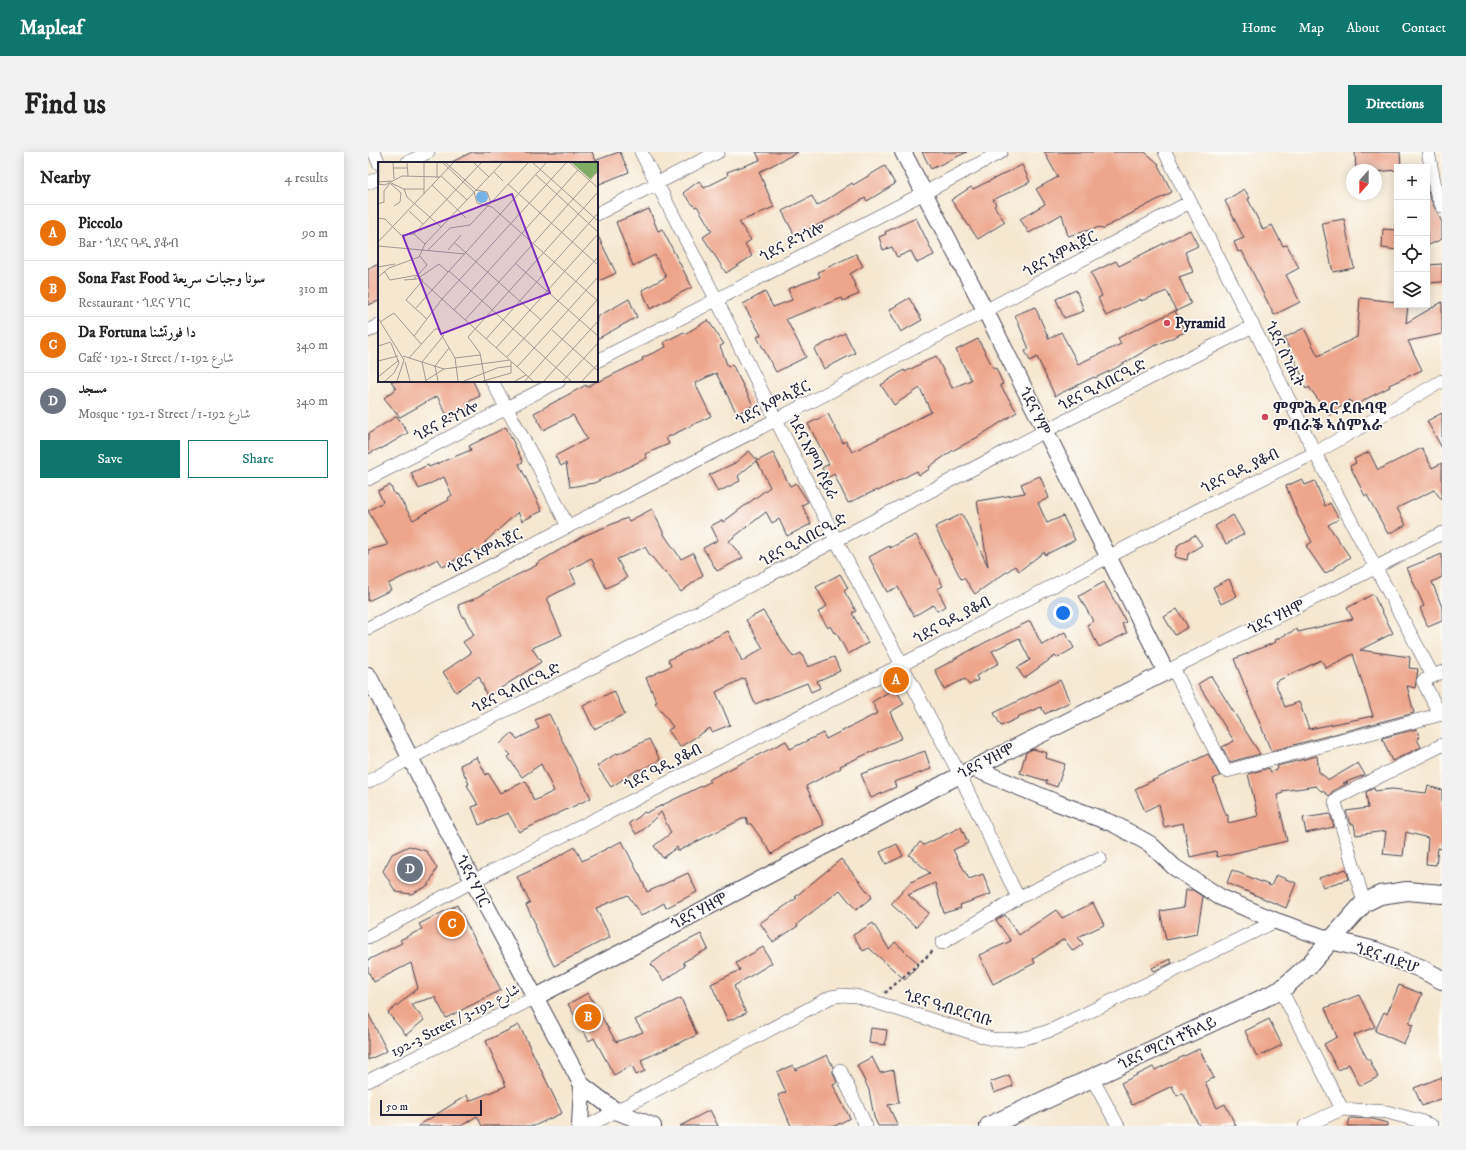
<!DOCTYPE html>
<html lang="en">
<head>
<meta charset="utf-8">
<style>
	body { margin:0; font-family:"IM FELL DW Pica",Amiri,"Noto Serif Ethiopic",serif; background:#f2f2f2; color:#222 }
	.controls { position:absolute; right:12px; top:12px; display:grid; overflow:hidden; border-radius:0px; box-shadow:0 2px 10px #0003 }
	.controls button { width:36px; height:36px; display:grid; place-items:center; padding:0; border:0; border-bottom:1px solid #e0e0e0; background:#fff; color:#222; font:20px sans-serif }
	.compass { position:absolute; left:978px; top:12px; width:36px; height:36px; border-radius:50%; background:#fff; box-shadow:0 2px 10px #0003; rotate:201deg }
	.scale { position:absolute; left:12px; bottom:10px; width:102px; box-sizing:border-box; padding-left:4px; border:2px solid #22223b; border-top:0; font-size:11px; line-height:14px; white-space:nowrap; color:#22223b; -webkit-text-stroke:3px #fdfcf7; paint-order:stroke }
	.you { position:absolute; left:695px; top:461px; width:14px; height:14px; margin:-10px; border:3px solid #fff; border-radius:50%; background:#1a73e8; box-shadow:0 0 0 6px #1a73e833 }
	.badge { display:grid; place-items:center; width:26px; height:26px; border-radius:50%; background:#0f766e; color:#fff; font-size:13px; font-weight:700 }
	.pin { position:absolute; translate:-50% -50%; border:2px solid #fff; box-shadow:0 1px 4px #0006 }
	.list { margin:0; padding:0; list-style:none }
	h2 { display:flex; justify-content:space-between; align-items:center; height:52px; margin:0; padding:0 16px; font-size:17px }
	h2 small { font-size:13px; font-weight:400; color:#767676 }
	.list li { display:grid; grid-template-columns:26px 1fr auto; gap:12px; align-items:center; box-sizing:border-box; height:56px; padding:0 16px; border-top:1px solid #e0e0e0 }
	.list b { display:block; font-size:15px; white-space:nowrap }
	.list p { margin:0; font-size:13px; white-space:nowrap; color:#767676 }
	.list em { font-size:13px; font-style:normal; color:#767676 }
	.actions { display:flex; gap:8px; padding:12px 16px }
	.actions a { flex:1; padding:9px 0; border:1px solid #0f766e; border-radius:0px; text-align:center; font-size:14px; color:#0f766e }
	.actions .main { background:#0f766e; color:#fff }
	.icon { flex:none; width:22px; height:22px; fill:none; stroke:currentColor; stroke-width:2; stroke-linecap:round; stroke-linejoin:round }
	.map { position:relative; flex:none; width:1074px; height:974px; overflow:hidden; border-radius:0px }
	header { display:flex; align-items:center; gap:24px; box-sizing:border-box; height:56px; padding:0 20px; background:#0f766e; color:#fff }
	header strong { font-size:19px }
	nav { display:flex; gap:22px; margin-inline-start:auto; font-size:14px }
	.intro { display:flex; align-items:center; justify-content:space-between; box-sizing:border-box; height:96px; padding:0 24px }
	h1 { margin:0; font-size:28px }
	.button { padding:10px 18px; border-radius:0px; background:#0f766e; color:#fff; font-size:14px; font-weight:700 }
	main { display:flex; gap:24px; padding:0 24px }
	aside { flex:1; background:#fff; border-radius:0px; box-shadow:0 2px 10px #0003 }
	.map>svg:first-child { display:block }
</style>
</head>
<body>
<header>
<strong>Mapleaf</strong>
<nav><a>Home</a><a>Map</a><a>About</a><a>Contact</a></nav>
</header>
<div class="intro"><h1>Find us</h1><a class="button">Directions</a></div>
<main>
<aside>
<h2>Nearby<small>4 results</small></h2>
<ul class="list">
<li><span class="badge" style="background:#e8710a">A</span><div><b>Piccolo</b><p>Bar · ጎደና ዓዲ ያቆብ</p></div><em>90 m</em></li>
<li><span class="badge" style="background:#e8710a">B</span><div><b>Sona Fast Food سونا وجبات سريعة</b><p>Restaurant · ጎደና ሃገር</p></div><em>310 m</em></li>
<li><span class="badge" style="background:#e8710a">C</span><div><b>Da Fortuna دا فورتشنا</b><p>Café · 192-1 Street / شارع 192-1</p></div><em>340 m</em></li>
<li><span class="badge" style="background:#6b7280">D</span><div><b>مسجد</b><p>Mosque · 192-1 Street / شارع 192-1</p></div><em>340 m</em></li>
</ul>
<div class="actions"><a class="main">Save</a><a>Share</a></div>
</aside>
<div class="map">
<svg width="1074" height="974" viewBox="0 0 1074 974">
	<rect width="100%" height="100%" fill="#fdfcf7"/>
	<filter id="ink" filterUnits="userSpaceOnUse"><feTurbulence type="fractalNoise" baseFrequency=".025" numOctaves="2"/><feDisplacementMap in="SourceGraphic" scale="8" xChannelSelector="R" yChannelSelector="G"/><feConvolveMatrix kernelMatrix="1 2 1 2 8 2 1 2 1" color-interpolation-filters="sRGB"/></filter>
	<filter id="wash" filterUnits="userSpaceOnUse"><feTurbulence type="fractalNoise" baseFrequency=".012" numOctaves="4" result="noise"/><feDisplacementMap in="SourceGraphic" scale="16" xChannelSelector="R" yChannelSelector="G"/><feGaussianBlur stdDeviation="0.9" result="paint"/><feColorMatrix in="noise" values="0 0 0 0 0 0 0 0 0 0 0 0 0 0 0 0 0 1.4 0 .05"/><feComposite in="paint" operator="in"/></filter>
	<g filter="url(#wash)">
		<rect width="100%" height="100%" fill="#f5e7d0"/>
		<g id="blocks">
			<path fill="#eda58b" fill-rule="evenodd" d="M104,0H224L229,11H82Z
				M251,0H252L261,20L229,33V8Z
				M388,0H430L391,20L406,55L371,70L383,88L377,92L384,104L358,121L335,85L344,79L329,54L327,55L315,41L331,29L336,36L360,24L359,20L392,8Z
				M554,0H599L563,17Z
				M676,0H777L791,12L790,13L804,40L738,75L735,78L732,75L700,84L694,62L661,81L652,67L677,52L668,37L690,25Z
				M987,0H1032L1033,15H1029V18L1008,20V18H988Z
				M654,13L662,30L625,48L628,52L626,54L637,70L610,87L583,48L603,35L605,37Z
				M517,14L527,32L499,49L497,46L468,64L427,84L414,59L444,44L449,54L484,31L485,33Z
				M1059,36L1062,46L1074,70V87L1059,94Z
				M876,37L882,46L880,47L895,78L904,73L915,94L919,93L931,116L918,123L932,150L906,163L874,99L870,100L866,90L876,86L857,49Z
				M281,57L290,79L294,77L324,135L282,157L274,138L298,125L287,103L265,114L248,70Z
				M548,66L566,103L549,111L543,99L529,105L524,95L515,98L511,85L518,82L517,80Z
				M976,67L986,116L965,120L954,71Z
				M1015,77L1029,78V98L1014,96Z
				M822,78L830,94L817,100L825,120L811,125L823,152L808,159L799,139L773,149V147L738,164L730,146L734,144L723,121L748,109L751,114Z
				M229,82L248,121L229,130Z
				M488,102L495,114L482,122L491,142L475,149L474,146L418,167L438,205L408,220L389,185L393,183L375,152L397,140L405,155L424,148L420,137L452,125L450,120Z
				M11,112V149L0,153V117Z
				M1074,112V130L1059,131V113Z
				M708,138L716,159L696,166L688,147Z
				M541,146L554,168L533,180L521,158Z
				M992,146L1029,150V153H1040L1038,171L1074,150V182L1040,189L1054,218L1021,233L1022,235L1000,246L987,255L982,248L961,263L941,235L938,237L933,227L935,226L916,186L936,176L950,204L989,185Z
				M261,147L269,165L229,187V165Z
				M667,155L681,187L693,180L710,212L753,192L750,186L807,159L817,180L782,196L748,216L727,226L726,225L687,244L669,205L662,209L657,199L661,197L647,163Z
				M340,168L356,192L352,194L360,215L364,212L385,253L369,262L348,221L327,231L343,264L298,286L301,292L277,302L279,306L226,331L202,335L198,311L193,314L187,304L219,287L205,263L175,278L166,261L218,233L219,235L229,229H232L275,208L274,206L298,195L296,190L316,180L317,182Z
				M477,181L487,201L456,217L446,197Z
				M610,187L626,217L628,216L635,232L632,233L649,260L610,285L584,299L561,315L562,317L551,323L549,319L510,339L509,338L480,351L466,322L459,326L454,316L461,312L440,272L460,262L475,291L478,289L484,300L563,260L552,236L526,253L513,233L536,218L537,220L568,204L584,236L603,228L588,198Z
				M23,229H105L112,244L98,251L101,256L81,267L69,244L32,265L16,246L28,237Z
				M1074,261V296L1059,269Z
				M29,264L40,281L13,297V296L0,302V282Z
				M138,275L155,310L151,312L174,359L154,369L150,360L117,390L118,393L108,400L106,397L75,415L70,407L20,432L23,438L0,449V398L20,393L0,359L15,350L10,339L22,333L27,343L29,342L45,368L81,348L80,346L84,343L76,325L51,337L43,321L60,313L61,315L103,298L101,294Z
				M1054,296L1064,316L1074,311V348L1066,338L1029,356L1038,373L1020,382L999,343L997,344L982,314L988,311L986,307L1001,300L1010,318Z
				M381,299L389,308L370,324L372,329L350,340L341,323L367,311Z
				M405,301L422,334L428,331L440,350L434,353L443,372L419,384L411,367L404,371L398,360L361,389L375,406L349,419L335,396L350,388L343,374L354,368L355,370L402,335L389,309Z
				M672,324L681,346L670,351L679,371L695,364L707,388L677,403L676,400L651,419L647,414L607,442L596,426L593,427L567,375L594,362L620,414L609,349L657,341L653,332Z
				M934,327L937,333L947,329L957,354L962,351L971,367L960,373L982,405L957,422L938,394L944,390L930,364L918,334Z
				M284,357L297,384L313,407L325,401L335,423L313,440L297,419L296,420L284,405H283L277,395L249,407L259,426L238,436L223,406L202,418L208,431L179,446L183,455L182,456L194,483L164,496L173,510L130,538L131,539L119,544L111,524L88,540L75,520L103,501L95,490L106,483L96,465L95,466L90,453L106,447L131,432L169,413L168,412L215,384L259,366L261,369Z
				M865,363L876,382L858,392L847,374Z
				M548,383L575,434L569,437L578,454L569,459L565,453L546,464L530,435L519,440L501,405L521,394L522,396Z
				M827,383L834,393L820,402L819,408L807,405L810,393Z
				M1074,402V425L1064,430L1074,455V469L1060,475L1052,456L1056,454L1039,416Z
				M472,422L480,436L476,439L488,459L484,461L500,491L480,502L468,480L466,481L462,474L460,476L450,460L459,454L448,435Z
				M861,427L869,444L853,452L845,435Z
				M736,430L758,470L754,472L759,481L731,495L719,473L725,469L711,444Z
				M1005,442L1025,481L992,498L1042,505L1041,516L1050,517L1047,536L1039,534L1046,561L903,599L866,507L908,490L907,488L929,477L930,480L985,467L979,456ZM985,502L1005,564L941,577L931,550L917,555L907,530L953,508L958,516Z
				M809,457L820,475L807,483L796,465Z
				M395,459L425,505L433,501L440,515L466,505L472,519L449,529L452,536L443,540L439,531L387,552L376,526L348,540L362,573L344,580L342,576L312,595L300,578L305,575L287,551L289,550L278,526L303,514L300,508L360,479L374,509L395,496L378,468Z
				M662,469L674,493L697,480L706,496L689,506L687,504L656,526L649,516L662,508L651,486L624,499L631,511L608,524L610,528L601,533L597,527L576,537L567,518L586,508V507L618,490Z
				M843,524L892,602L862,610L854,595L866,589L830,532Z
				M692,528L702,550L677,562L673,555L649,565L650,566L633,574L626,561Z
				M527,536L536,552L522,560L534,586L472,614L473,616L438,634L456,673L425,687L404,702L383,672H380L378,665L310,699L309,695L295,706L286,694L303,681L293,660L275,678L268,682L261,671L271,665L276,660L278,661L342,630L340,628L418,589L422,597L455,581L458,587L510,561L504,550Z
				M246,539L257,562L226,577L215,554Z
				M181,562L223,646L151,680L140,661L111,673L104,655L110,653L99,633L101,632L92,613L109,605L118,623L120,621L132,641L158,629L166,649L186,639L173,612L154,625L140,605L143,603L132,592L144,581L149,587L171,576L167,568Z
				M1049,577L1051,586L1049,587L1053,595L1024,609L1014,586Z
				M281,587L292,608L272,618L271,617L243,635L229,614L249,601L250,602Z
				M665,597L679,601L678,606L697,612L689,635L678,631L679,629L652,621L658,600Z
				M557,599L563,617L526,630L528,635L503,646L493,622Z
				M840,602L852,624L845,627L858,663H860V671L890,664L880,622L901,616L903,620L910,617L909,614L949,604L951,620L961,628L990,611L997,623L975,631H980L965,639L961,644L955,639H953L948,634L914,639L915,641L909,643L919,689L849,705L848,699L822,705L815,671L796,675L791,652L777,659L767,637Z
				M1060,634L1074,638V697L1070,696L1068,713L1058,712L1060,686L1038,680L1035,704L1015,702L1018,679L988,683L986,672H982L978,659L1000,656L998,640L1006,636L1007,639L1024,637L1058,641Z
				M962,662L966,675L938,681L935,666Z
				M593,675L600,691L585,698L601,727L615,722L623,742L592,753L593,756L576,761L567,731L540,743L561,761L548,775L523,752L543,730L562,721L541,703L552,690L556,693Z
				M254,689L270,721H271L279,740L320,721L329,740L298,756L296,751L273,764L260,743L228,756L242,785L186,814L166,774L168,773L158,753L162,751L149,725L179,711L207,695L214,709Z
				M529,692L535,704L518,712L512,700Z
				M41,694L58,699L69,716L60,734L43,742L28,740L15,719L24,702Z
				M473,707L504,745L488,758L472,738L429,772L430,774L405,790L392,771L429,746L427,745Z
				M978,717L981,727L955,735L951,726Z
				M864,718L903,734L908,723L928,731L918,756L859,731Z
				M818,738H825L835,745L829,782L798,788L792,759L816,755Z
				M725,751L736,773L710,785L715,792L705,799L696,787L665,807L667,811L625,832L611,803L643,789L628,768L637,763L651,783L688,758L694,766Z
				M89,753L133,838L78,866L67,845L43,852L56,868L38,883L20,861L50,836L43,811L6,830L0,819V808L34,791L32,788L54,777L51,772Z
				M505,771L521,797L527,790L551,812L537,828L501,796L495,799L485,783Z
				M333,782L340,797L315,810L317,814L296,829L283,812L305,796Z
				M395,795L404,811L366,834L378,861L360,869L343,832L372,818L368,811Z
				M802,807L804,811L786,819L784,816Z
				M1031,833L1054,842L1041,872L1045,873L1036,892L1007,879L1016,860L1019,862Z
				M220,841L248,890L275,880L267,868L313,846L329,883L273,908L277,919L268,923L264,913L246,923L226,886L221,889L200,852Z
				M991,843L1007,875L986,883L1000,908L1001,907L1010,925L992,934L981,912L970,918L956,892L969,885L957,856Z
				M0,861L19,899L0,908Z
				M901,867L914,893L889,905L877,879Z
				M151,873L194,961L166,974H114L109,964L93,974H50L99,943L101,949L138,934L118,889Z
				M503,876L519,878L517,893L501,891Z
				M831,897L846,926L837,930L849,956L857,952L868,974H831L815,941L809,944L804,934L764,953L753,931L785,915L787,918Z
				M459,903L465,915V921L469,931L465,933L482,966L467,974H423L410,943L418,940L409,920L425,913L427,918Z
				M504,905L512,921L526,918L531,951L520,953L530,974H510L506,965L501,938L489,913Z
				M641,923L645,934L626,941L622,930Z
				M1074,925V946L1054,954L1046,936Z
				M342,958L350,974H312Z
				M982,966L1005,967L1019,971V974H980Z"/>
		</g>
	</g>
	<g filter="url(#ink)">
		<use href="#blocks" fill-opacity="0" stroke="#424051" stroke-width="1"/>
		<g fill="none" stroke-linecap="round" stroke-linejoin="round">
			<g stroke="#424051" stroke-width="14">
				<path id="minor" d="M6,0L11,11
					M273,0L348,147L468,388L592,623L650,746
					M797,0L885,174L947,301L1065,524
					M1060,0L1069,43L1074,54
					M39,11L60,0
					M0,31L11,26
					M229,62L350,0
					M0,179L11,173
					M229,209L556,41L633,0
					M124,229L170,314L200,375
					M0,327L191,229
					M0,476C275,337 550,196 822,50
					M805,516L857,618L859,619L1074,562
					M799,519L1007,416L1074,381
					M1072,563L1055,529L1074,520
					M0,630L42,606L249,503L677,279L885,174
					M996,751L967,650L969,646L1074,593
					M0,785L105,729L535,512L834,356L947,301L1074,229
					M574,791L650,746L732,706
					M913,838L974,957
					M472,918L498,974
					M724,926L750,974
					M0,929L166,846
					M220,974L463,845L475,843L488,844L624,887C650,889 662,886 686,877L908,769
					M937,974L974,957L1019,960L1052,969L1064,974"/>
			</g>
			<g stroke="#424051" stroke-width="18">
				<path id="tertiary" d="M0,523L105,729L214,933L248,959L285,974
					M605,616L687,650L746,672L782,692L806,715L852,745L908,769L963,788
					M166,846L592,623L798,520L618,160L535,0
					M212,974L214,933"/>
			</g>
			<g stroke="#424051" stroke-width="20">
				<path id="secondary" d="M963,788L1007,799L1052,816L1074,828
					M621,974L913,838L942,812L996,751L1012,743L1039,739L1074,742"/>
			</g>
			<path stroke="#424051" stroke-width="2.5" stroke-dasharray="3 3" stroke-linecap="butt" d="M517,841L565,799"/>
			<use href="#minor" stroke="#fff" stroke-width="13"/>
			<use href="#tertiary" stroke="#fff" stroke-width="16"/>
			<use href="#secondary" stroke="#fff" stroke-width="18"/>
		</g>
	</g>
	<g fill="#d1495b" stroke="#fdfcf7" stroke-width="1.5">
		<circle cx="799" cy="171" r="4"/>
		<circle cx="897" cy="265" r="4"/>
	</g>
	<g text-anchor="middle" stroke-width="3.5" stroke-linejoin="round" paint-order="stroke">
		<g font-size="15" fill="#22223b" stroke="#fdfcf7">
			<text transform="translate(424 90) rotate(-27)" y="5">ጎደና ዶንጎሎ</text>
			<text transform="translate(692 102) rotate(-28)" y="5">ጎደና ኦምሓጀር</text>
			<text transform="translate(917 202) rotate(64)" y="5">ጎደና ሰንሒት</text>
			<text transform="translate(734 233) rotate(-27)" y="5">ጎደና ዒላበርዒድ</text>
			<text transform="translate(405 251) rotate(-27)" y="5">ጎደና ኦምሓጀር</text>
			<text transform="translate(667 259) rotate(64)" y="5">ጎደና ሃም</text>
			<text transform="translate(78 269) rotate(-27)" y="5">ጎደና ዶንጎሎ</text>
			<text transform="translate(445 305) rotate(63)" y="5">ጎደና እምባ ሶይራ</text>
			<text transform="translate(872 319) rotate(-26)" y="5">ጎደና ዓዲ ያቆብ</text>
			<text transform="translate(435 388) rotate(-28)" y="5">ጎደና ዒላበርዒድ</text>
			<text transform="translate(117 399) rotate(-27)" y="5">ጎደና ኦምሓጀር</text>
			<text transform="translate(908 465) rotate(-26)" y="5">ጎደና ሃዘሞ</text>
			<text transform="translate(584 468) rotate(-28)" y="5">ጎደና ዓዲ ያቆብ</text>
			<text transform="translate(148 536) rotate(-26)" y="5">ጎደና ዒላበርዒድ</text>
			<text transform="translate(618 609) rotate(-27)" y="5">ጎደና ሃዘሞ</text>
			<text transform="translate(295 615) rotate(-27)" y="5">ጎደና ዓዲ ያቆብ</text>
			<text transform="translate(105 729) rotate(63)" y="5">ጎደና ሃገር</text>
			<text transform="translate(331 759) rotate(-28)" y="5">ጎደና ሃዘሞ</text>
			<text transform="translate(1019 806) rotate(19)" y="5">ጎደና ብድሆ</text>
			<text transform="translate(580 856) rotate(17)" y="5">ጎደና ዓብደርባቡ</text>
			<text transform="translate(87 868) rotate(-27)" y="5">192-3 Street / شارع 192-3</text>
			<text transform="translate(799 891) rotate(-25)" y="5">ጎደና ማርሳ ተኽላይ</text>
		</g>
		<g font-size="15" font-weight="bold" fill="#22223b" stroke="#fdfcf7" text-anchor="start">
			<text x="807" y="176">Pyramid</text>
			<text x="905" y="261">ምምሕዳር ደቡባዊ<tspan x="905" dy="17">ምብራቕ ኣስምአራ</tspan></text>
		</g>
	</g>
	<g transform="translate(10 10)">
		<rect width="220" height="220" fill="#f5e7d0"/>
		<path d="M194,1H220V9L212,17Z" fill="#80ac63"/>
		<path d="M98 35a6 6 0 1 1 12 0a6 6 0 1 1-12 0Z" fill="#74b2e7"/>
		<path fill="none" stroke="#a19894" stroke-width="1" d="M15,1L16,17M29,1L30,14M65,1L96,30L99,41L114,45L220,139M68,1L98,28L109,30L113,41M96,1L111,15M155,1L220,59M192,1L220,26M15,6H30M116,10L125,19M158,13L220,70M63,14L89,38M59,16V1M1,20L13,19M13,21L26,27L29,35L63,65M0,22L7,23L24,14L62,15M1,22V1M13,22L23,31L22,40L16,44M130,22L220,103M54,23L88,56M26,27H46M46,32V1M0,42L6,40V29L12,21M31,49L45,62M0,56L7,57L23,73L36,72L103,1M36,72L47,82M0,80L75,1M77,81L163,158M0,84L44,88M44,88L87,92M50,88L72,66L92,63L150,1M70,88L83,73M137,101L220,174M0,105L17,102M6,109L12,118L40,113M71,109L193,219M0,115L11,106L41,95L47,82L124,1M42,116L45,118L28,138L49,157M36,117L49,103L42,94M26,118L39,117L61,102L70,110M44,119L155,219M37,147L168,1M76,148L200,8M0,156L26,198L19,219M87,158L220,9M2,160L16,151L43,182M174,168L220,209M36,174L64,137L188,1M108,177L220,51M0,184L13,180M118,186L220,72M25,194L66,207L132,198M129,195L220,95M31,196L57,167H60L77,196L80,219M77,196L102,193M0,199L20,194M27,200L32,219M139,205L220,115M0,215L21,198M7,219L16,211L21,201L13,181M47,219L66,207M48,219L44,200L66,173M60,219L57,204L71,186M86,219L119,206L133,204V200M105,219L133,211V204M107,219L102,191L90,175L220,30M137,219L148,213M147,219L220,137M166,219L220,159M185,219L220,181M204,219L220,202"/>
		<path fill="#7b2cbf" fill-opacity="0.15" stroke="#7b2cbf" stroke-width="2" d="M134,32L172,131L63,172L25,74Z"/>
		<rect width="220" height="220" fill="none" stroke="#22223b" stroke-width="2"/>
	</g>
</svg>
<div class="controls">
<button>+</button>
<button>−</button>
<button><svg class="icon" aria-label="locate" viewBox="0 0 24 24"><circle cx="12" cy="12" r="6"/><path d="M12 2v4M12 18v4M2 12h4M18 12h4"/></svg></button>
<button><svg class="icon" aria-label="layers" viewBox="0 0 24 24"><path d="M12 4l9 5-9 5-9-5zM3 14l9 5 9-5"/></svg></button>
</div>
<svg class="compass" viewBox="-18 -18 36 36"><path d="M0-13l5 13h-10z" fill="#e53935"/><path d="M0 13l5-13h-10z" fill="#767676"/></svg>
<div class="scale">50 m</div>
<div class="you"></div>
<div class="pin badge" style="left:528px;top:528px;background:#e8710a">A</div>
<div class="pin badge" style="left:220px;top:865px;background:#e8710a">B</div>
<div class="pin badge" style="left:84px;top:772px;background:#e8710a">C</div>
<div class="pin badge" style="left:42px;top:717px;background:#6b7280">D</div>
</div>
</main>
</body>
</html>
